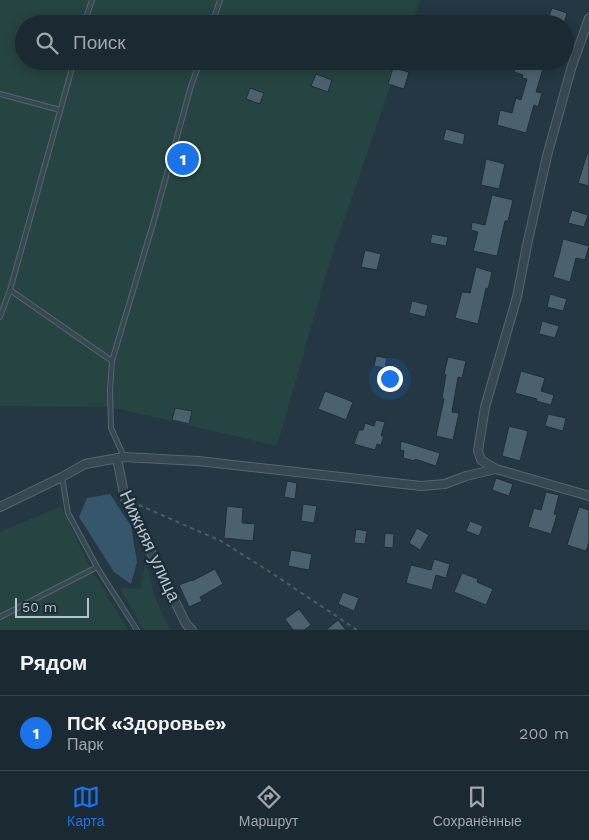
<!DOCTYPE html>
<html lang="ru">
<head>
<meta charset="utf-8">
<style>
	body { margin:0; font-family:"Work Sans",sans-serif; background:#28353e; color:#f1f3f6 }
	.scale { position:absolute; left:15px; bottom:12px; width:74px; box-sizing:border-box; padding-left:5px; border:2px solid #b5c3cc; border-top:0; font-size:14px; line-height:18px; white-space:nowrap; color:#b5c3cc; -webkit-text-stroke:4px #1d2d37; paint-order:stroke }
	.you { position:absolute; left:389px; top:378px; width:18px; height:18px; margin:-12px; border:4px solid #fff; border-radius:50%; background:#1a73e8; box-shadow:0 0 0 8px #1a73e833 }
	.badge { display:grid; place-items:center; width:32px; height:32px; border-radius:50%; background:#1a73e8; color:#fff; font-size:16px; font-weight:700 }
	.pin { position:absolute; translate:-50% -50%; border:2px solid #fff; box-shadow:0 1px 5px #0006 }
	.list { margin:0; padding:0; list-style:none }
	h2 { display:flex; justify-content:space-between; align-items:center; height:65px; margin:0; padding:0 20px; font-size:21px }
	h2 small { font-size:16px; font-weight:400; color:#a0a6ac }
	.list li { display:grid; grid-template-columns:32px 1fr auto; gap:15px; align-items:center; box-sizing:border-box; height:75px; padding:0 20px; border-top:1px solid #39454d }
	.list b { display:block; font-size:19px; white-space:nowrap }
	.list p { margin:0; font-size:16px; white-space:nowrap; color:#a0a6ac }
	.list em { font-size:16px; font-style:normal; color:#a0a6ac }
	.icon { flex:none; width:28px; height:28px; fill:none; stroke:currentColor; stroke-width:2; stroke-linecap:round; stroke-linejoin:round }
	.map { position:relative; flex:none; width:589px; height:630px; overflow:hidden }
	.search { position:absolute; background:#1b2932; box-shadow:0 2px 12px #0003; left:15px; right:15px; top:15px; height:55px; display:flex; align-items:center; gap:12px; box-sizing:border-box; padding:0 18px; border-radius:28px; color:#a0a6ac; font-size:19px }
	.sheet { height:140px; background:#1b2932 }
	nav { display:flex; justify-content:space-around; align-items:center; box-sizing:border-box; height:70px; border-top:1px solid #39454d; background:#1b2932; font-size:14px; color:#a0a6ac }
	nav a { display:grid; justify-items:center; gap:2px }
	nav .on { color:#1a73e8 }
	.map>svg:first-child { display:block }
</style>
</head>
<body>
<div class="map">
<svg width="589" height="630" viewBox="0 0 589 630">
	<rect width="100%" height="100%" fill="#243743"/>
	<path fill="#264441" d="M0,0H420L412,24H24V61H399L331,258L277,446L110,407L0,406Z
		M61,506L90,567L128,630H0V532Z
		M146,561L154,595L170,630H144L119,587L140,589Z"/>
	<path fill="#36576b" d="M110,494L131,526L137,562L131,584L114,572L79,517L87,498Z"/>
	<path fill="#4c616e" stroke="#1f2f39" d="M552,8L567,13L564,24H546Z
		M518,61L543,69L536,92L542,93L538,107L534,105L526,133L497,125L500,110L512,113L516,98L521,100L527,79L522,78L523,75L514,72Z
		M393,68L409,72L404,89L388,84Z
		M316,74L332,80L328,92L311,86Z
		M250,88L264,93L260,104L246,99Z
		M446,129L465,134L463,145L443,140Z
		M587,154H589V186L578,183Z
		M486,159L505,164L499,189L481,185Z
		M492,195L513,200L508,221H505L497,256L473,251L478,232L471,230L472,222L485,225Z
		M572,210L588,215L584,227L568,223Z
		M432,234L448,237L446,246L430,243Z
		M563,239L589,246L585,260L576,258L570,282L553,277L560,252Z
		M365,250L381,254L377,270L361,267Z
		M476,267L492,272L488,289L486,288L478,324L455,318L462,292L470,293Z
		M550,294L567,299L563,311L547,307Z
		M412,301L428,305L425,317L409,313Z
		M542,321L559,326L555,338L539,334Z
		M376,356L387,358L385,368L374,366Z
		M448,357L466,361L462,378L458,377L452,412L459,413L453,440L436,436L444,399L442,398L446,375L444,374Z
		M521,371L545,378L541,391L554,395L551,405L536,401L537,399L515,393Z
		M325,391L353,402L346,420L318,409Z
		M175,408L192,411L189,424L172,420Z
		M548,414L566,418L563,431L545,426Z
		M376,420L385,422L381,436H384L381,445L377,444L375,450L354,444L359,430H363L365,423L374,426Z
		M509,426L528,431L520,461L502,456Z
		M401,441L440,453L436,466L415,459V461L403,458L404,451L400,450Z
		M496,478L513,484L509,496L492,490Z
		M287,481L297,483L295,499L284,497Z
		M546,492L559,495L554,514L557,515L551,534L528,527L534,508L541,510Z
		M303,504L317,506L314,523L301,521Z
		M227,506L243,508L242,523L255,524L253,541L224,538Z
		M579,507L589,510V542L586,551L567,545Z
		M470,521L483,526L479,536L466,531Z
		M417,528L429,535L420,550L409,543Z
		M356,529L367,531L365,544L354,543Z
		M385,533L394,534L393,548L384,547Z
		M291,550L312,554L309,570L288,566Z
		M434,559L450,564L446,578L436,575L432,590L406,583L411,565L431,570Z
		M215,569L223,584L200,597L202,601L189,607L179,585L192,580V581Z
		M462,573L478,579L477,582L493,589L486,605L454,592Z
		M343,592L359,598L354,611L338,604Z
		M299,609L311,625L304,630H293L285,619Z
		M338,620L346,630H326Z"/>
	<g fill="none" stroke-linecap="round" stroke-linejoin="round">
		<g stroke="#56666f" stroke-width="6">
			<path id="service" d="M84,24L92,0
				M212,24L220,0
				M74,61L10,290L112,361
				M0,94L60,110
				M0,317L10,290
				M124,457L111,428L110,390L112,361L153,224L191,86L200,61
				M62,477L68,513L97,567L137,630
				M0,617L97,567"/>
		</g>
		<g stroke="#56666f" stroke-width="10">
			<path id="minor" d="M117,458L125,499L186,624L192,630
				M496,469L481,460L478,451L485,407L517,297L527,245L547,156L571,69L589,18
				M0,507L62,477L85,464L124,457L198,461L421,486L445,484L466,476L496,469L589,496"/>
		</g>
		<path stroke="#46615f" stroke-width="2" stroke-dasharray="4 4" stroke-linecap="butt" d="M139,505L221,541L267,570L357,630"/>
		<use href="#service" stroke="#384852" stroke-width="4"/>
		<use href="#minor" stroke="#384852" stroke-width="8"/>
	</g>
	<g text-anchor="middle" stroke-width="5" stroke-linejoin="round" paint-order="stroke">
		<g font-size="18" fill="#b5c3cc" stroke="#1d2d37">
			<text transform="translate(150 546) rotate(65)" y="6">Нижняя улица</text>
		</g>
	</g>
</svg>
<div class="scale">50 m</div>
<div class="you"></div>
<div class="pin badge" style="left:183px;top:159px">1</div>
<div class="search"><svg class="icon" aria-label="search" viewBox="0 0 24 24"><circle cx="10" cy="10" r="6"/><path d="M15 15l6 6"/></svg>Поиск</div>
</div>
<section class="sheet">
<h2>Рядом<small></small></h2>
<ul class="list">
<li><span class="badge">1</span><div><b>ПСК «Здоровье»</b><p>Парк</p></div><em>200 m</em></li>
</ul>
</section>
<nav>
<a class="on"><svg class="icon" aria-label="map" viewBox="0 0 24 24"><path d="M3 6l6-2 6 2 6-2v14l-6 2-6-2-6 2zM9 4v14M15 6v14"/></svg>Карта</a>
<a><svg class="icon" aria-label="directions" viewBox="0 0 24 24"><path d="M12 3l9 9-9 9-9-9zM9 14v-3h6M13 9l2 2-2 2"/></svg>Маршрут</a>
<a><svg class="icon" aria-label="saved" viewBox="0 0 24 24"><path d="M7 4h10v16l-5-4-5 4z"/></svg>Сохранённые</a>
</nav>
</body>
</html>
